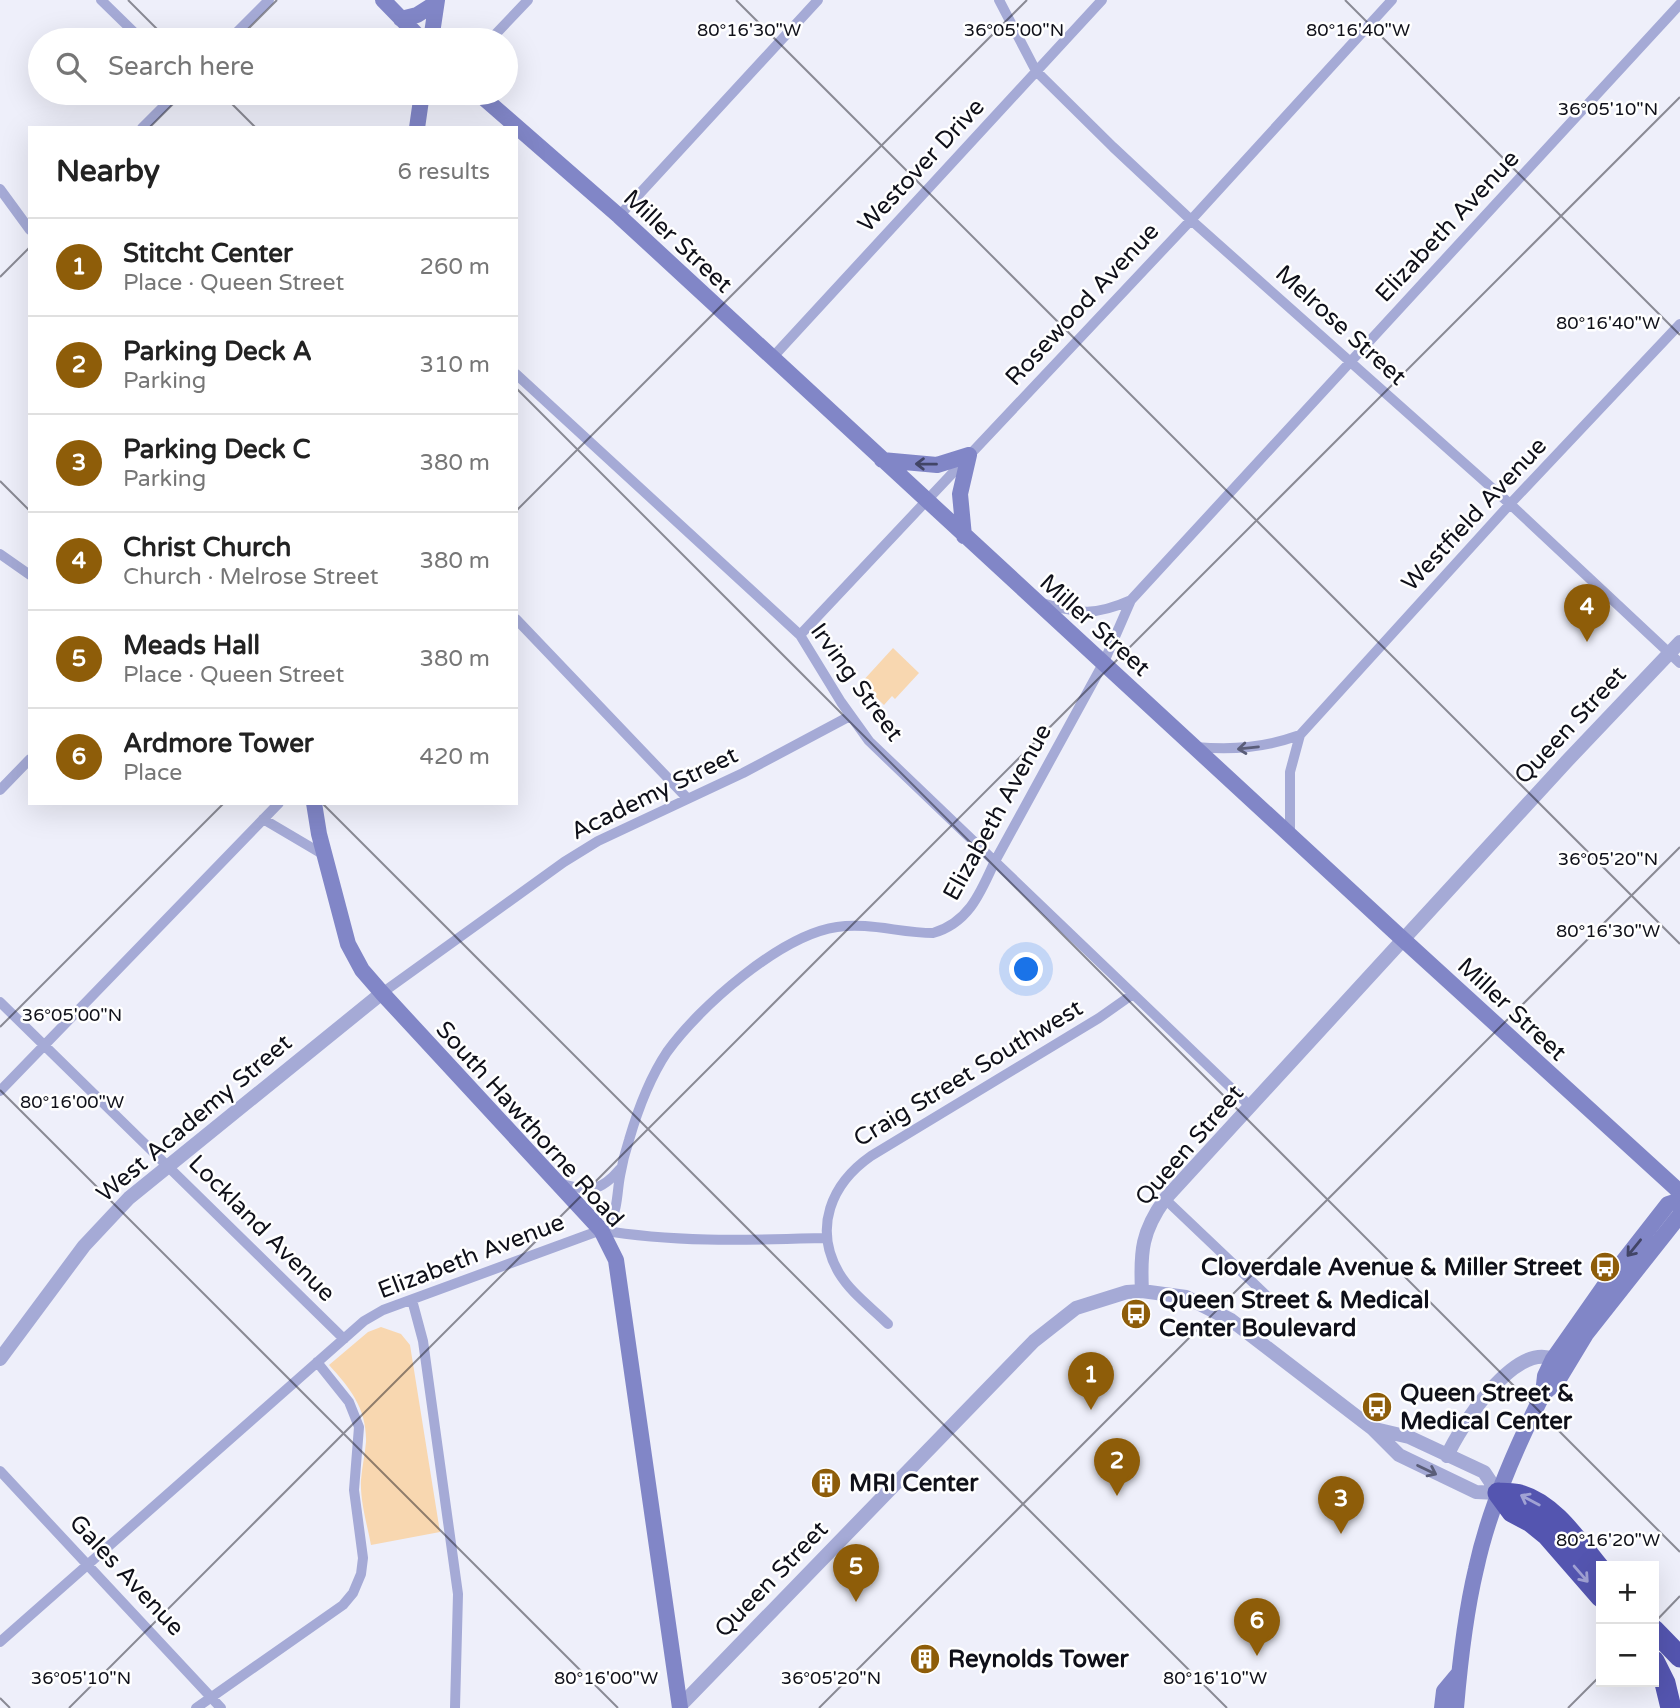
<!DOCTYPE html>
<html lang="en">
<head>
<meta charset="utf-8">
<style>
	body { margin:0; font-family:"Varela Round",sans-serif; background:#f6f6f6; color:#222 }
	.controls { position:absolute; right:21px; bottom:21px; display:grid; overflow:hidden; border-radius:0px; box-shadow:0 7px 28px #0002 }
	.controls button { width:63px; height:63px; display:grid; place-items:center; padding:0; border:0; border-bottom:2px solid #e0e0e0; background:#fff; color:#222; font:35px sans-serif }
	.you { position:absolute; left:1027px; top:970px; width:24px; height:24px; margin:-18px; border:5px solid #fff; border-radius:50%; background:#1a73e8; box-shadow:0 0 0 10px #1a73e833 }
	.badge { display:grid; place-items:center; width:46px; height:46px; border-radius:50%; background:#8e5d09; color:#fff; font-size:23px; font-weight:700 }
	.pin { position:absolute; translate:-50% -58px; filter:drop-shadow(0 2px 4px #0008) }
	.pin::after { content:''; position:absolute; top:37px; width:24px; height:21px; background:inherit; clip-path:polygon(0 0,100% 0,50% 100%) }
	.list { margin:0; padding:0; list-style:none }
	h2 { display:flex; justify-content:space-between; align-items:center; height:91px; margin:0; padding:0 28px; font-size:30px }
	h2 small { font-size:23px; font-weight:400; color:#767676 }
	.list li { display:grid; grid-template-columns:46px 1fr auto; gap:21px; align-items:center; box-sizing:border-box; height:98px; padding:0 28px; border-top:2px solid #e0e0e0 }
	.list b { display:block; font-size:26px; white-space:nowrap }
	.list p { margin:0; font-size:23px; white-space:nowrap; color:#767676 }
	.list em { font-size:23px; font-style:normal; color:#767676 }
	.icon { flex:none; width:38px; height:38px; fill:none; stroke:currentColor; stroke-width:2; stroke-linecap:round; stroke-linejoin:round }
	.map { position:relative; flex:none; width:1680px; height:1708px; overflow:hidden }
	.search { position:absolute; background:#fff; box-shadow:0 7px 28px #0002; left:28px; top:28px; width:490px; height:77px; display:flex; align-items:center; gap:18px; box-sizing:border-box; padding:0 24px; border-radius:38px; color:#767676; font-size:26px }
	.panel { position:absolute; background:#fff; box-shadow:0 7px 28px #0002; left:28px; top:126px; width:490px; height:679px; border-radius:0px }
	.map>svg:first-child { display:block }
</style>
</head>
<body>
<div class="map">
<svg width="1680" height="1708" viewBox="0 0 1680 1708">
	<rect width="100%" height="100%" fill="#eeeffa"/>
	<path fill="#f8d7b0" d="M893,648L919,673L895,699L892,696L884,705L861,683Z
		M381,1327L401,1334L410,1345L440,1532L371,1545C367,1524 360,1501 361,1480C362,1467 365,1454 366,1442C367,1409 350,1388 329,1365L368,1332Z"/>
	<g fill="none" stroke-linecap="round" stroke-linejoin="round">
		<path stroke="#a5aad6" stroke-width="10" d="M101,0L142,40
			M999,0L1036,71L1113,147L1191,220L1510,504L1680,663
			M229,40L269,0
			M490,40L528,0
			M142,128L177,93
			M0,189L30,230
			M619,216L818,0
			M772,358L1102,0
			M516,374L800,635L841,702L869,741L1251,1107
			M0,554L30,575
			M1042,603C1080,614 1095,616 1131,600
			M516,619L687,798
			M800,635L1191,220L1392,0
			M1195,747C1234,750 1263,748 1300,735
			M0,790L30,759
			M263,819L324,855
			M1290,836V772L1300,735L1510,504L1680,324
			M382,993L564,862L598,841L743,773L850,716
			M0,1002L344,1339
			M0,1091L279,803
			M557,1183C588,1190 598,1195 620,1169
			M1165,1199L1266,1295
			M601,1230C675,1243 752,1240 827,1238
			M412,1300L423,1341L458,1594L455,1708
			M888,1324C872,1308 851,1293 839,1273C813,1228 831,1184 871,1156L1099,1018L1133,994
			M0,1471L221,1708
			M0,1642L364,1321L383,1310L601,1230C604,1228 607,1226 609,1223C618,1211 617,1191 620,1176C622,1164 625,1152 629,1140C638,1109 649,1079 667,1052C699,1007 781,935 837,927C868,922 901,933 933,933C968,923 980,894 994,863L1104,662L1131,600L1680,4
			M196,1708L343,1605L353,1593L361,1574L363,1558L354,1490L359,1427L349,1402L317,1362"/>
		<path stroke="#a5aad6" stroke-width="14" d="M1142,1291C1140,1251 1142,1231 1165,1199L1567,761L1680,642
			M0,1359L84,1246L129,1198L382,993
			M1375,1429L1409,1437L1484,1472L1498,1493
			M1447,1456C1460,1427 1514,1342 1553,1359
			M680,1706L1034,1341L1076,1308L1127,1292L1142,1291L1186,1297L1231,1320L1373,1429L1399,1455L1476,1492L1498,1493"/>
		<path stroke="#8186c7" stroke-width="16" d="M383,0L422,40
			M401,19L417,15L436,3
			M431,40L437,0
			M478,93L619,216L1396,933L1680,1192
			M417,128L422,93
			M882,460L937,465L969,455
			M964,536L960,494L969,455
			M314,803L319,834L348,944L362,970L382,993L601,1230L616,1260L680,1708
			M1543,1394L1557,1382L1586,1334L1680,1215
			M1442,1708L1444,1691L1459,1673
			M1456,1708C1460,1661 1465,1615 1476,1569C1489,1508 1515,1449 1543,1394L1545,1376L1553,1359L1607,1282L1668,1204L1680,1200"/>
		<path stroke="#5455b0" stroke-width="21" d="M1498,1493L1512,1512L1531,1522L1547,1535L1601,1597
			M1498,1493C1505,1494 1514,1493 1520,1495C1555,1505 1579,1544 1601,1570
			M1654,1630L1680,1657
			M1654,1661L1665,1683L1671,1708"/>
	</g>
	<defs><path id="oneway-shaft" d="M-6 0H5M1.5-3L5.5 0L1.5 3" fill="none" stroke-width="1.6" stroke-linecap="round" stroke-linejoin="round" transform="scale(1.75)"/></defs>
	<g stroke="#424567">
		<use href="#oneway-shaft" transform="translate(926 464) rotate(-179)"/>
		<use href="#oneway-shaft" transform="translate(1634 1248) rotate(129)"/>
	</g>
	<g stroke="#5a5d78">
		<use href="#oneway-shaft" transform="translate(1248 748) rotate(174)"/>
		<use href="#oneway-shaft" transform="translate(1427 1470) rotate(26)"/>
	</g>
	<g stroke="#a1a2d4">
		<use href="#oneway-shaft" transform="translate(1530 1500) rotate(-152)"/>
		<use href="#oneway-shaft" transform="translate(1581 1574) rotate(49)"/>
	</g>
	<path fill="none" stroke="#0f1019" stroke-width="2" stroke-opacity="0.45" d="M128,0L168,40M736,0L1680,944M1345,0L1680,335M237,40L277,0M221,93L256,128M149,128L184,93M0,277L30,247M516,388L1680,1552M0,481L30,511M516,511L1027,0M322,803L1227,1708M0,1027L224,803M0,1090L618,1708M1654,1623L1680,1596M0,1698L10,1708M69,1708L1680,97M819,1708L1680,847M1568,1708L1601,1675"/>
	<defs>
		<g id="bus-disc" transform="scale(1.575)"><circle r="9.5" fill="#8e5d09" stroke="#fff"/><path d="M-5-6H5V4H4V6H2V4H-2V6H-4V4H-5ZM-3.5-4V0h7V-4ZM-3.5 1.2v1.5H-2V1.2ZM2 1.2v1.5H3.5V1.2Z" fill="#fff"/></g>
		<g id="building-disc" transform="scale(1.575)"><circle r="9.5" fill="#8e5d09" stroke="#fff"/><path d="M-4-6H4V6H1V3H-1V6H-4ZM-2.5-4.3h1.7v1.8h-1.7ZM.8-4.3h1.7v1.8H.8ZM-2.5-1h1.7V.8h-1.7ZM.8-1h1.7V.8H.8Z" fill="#fff"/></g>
	</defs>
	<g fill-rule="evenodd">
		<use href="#bus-disc" x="1605" y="1267"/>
		<use href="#bus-disc" x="1136" y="1314"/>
		<use href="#bus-disc" x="1377" y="1407"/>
		<use href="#building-disc" x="826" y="1483"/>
		<use href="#building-disc" x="925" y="1659"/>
	</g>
	<g text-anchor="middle" stroke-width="5" stroke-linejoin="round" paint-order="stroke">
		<g font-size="24" fill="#0f1019" stroke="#fff">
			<text transform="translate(921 165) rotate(-47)" y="8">Westover Drive</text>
			<text transform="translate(1447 226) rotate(-47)" y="8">Elizabeth Avenue</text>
			<text transform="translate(678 241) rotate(43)" y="8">Miller Street</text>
			<text transform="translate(1082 304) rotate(-47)" y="8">Rosewood Avenue</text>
			<text transform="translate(1341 325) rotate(42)" y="8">Melrose Street</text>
			<text transform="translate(1474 514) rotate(-47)" y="8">Westfield Avenue</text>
			<text transform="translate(1095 625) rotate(42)" y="8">Miller Street</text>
			<text transform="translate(857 682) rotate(54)" y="8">Irving Street</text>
			<text transform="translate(1570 725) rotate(-47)" y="8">Queen Street</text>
			<text transform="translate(654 793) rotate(-26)" y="8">Academy Street</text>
			<text transform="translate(997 812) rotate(-61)" y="8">Elizabeth Avenue</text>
			<text transform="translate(1512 1009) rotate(43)" y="8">Miller Street</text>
			<text transform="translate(968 1073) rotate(-31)" y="8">Craig Street Southwest</text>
			<text transform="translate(194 1118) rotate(-40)" y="8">West Academy Street</text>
			<text transform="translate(530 1124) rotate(48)" y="8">South Hawthorne Road</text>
			<text transform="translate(1189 1145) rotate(-49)" y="8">Queen Street</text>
			<text transform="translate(262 1228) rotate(45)" y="8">Lockland Avenue</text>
			<text transform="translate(471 1256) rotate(-21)" y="8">Elizabeth Avenue</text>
			<text transform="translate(127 1575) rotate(47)" y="8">Gales Avenue</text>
			<text transform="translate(771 1579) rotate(-46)" y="8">Queen Street</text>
		</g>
		<g font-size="24" font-weight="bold" fill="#0f1019" stroke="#fff" text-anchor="start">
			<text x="1582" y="1275" text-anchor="end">Cloverdale Avenue &amp; Miller Street</text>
			<text x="1159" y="1308">Queen Street &amp; Medical<tspan x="1159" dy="28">Center Boulevard</tspan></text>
			<text x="1400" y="1401">Queen Street &amp;<tspan x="1400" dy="28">Medical Center</tspan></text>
			<text x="849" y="1491">MRI Center</text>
			<text x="948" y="1667">Reynolds Tower</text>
		</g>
	</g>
	<g font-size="18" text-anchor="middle" fill="#0f1019" stroke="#fff" stroke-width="5" stroke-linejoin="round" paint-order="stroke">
		<text x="749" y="36">80°16'30"W</text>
		<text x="1014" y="36">36°05'00"N</text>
		<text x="1358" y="36">80°16'40"W</text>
		<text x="1608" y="115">36°05'10"N</text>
		<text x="1608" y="329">80°16'40"W</text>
		<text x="1608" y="865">36°05'20"N</text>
		<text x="1608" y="937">80°16'30"W</text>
		<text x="72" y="1021">36°05'00"N</text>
		<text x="72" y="1108">80°16'00"W</text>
		<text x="1608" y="1546">80°16'20"W</text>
		<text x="81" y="1684">36°05'10"N</text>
		<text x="606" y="1684">80°16'00"W</text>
		<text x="831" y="1684">36°05'20"N</text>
		<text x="1215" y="1684">80°16'10"W</text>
	</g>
</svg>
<div class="controls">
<button>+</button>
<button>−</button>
</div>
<div class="you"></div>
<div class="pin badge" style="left:1091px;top:1410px">1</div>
<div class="pin badge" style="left:1117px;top:1496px">2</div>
<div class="pin badge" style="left:1341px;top:1534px">3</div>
<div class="pin badge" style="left:1587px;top:642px">4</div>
<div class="pin badge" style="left:856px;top:1602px">5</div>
<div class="pin badge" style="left:1257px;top:1656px">6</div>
<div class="search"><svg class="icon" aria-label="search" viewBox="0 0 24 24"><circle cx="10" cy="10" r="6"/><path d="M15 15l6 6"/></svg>Search here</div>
<section class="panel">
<h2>Nearby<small>6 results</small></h2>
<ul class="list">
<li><span class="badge">1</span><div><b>Stitcht Center</b><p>Place · Queen Street</p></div><em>260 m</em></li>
<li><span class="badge">2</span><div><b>Parking Deck A</b><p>Parking</p></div><em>310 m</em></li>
<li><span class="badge">3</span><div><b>Parking Deck C</b><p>Parking</p></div><em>380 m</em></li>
<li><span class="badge">4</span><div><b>Christ Church</b><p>Church · Melrose Street</p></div><em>380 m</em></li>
<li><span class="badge">5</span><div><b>Meads Hall</b><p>Place · Queen Street</p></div><em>380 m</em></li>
<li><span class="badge">6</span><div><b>Ardmore Tower</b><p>Place</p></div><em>420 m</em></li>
</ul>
</section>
</div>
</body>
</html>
